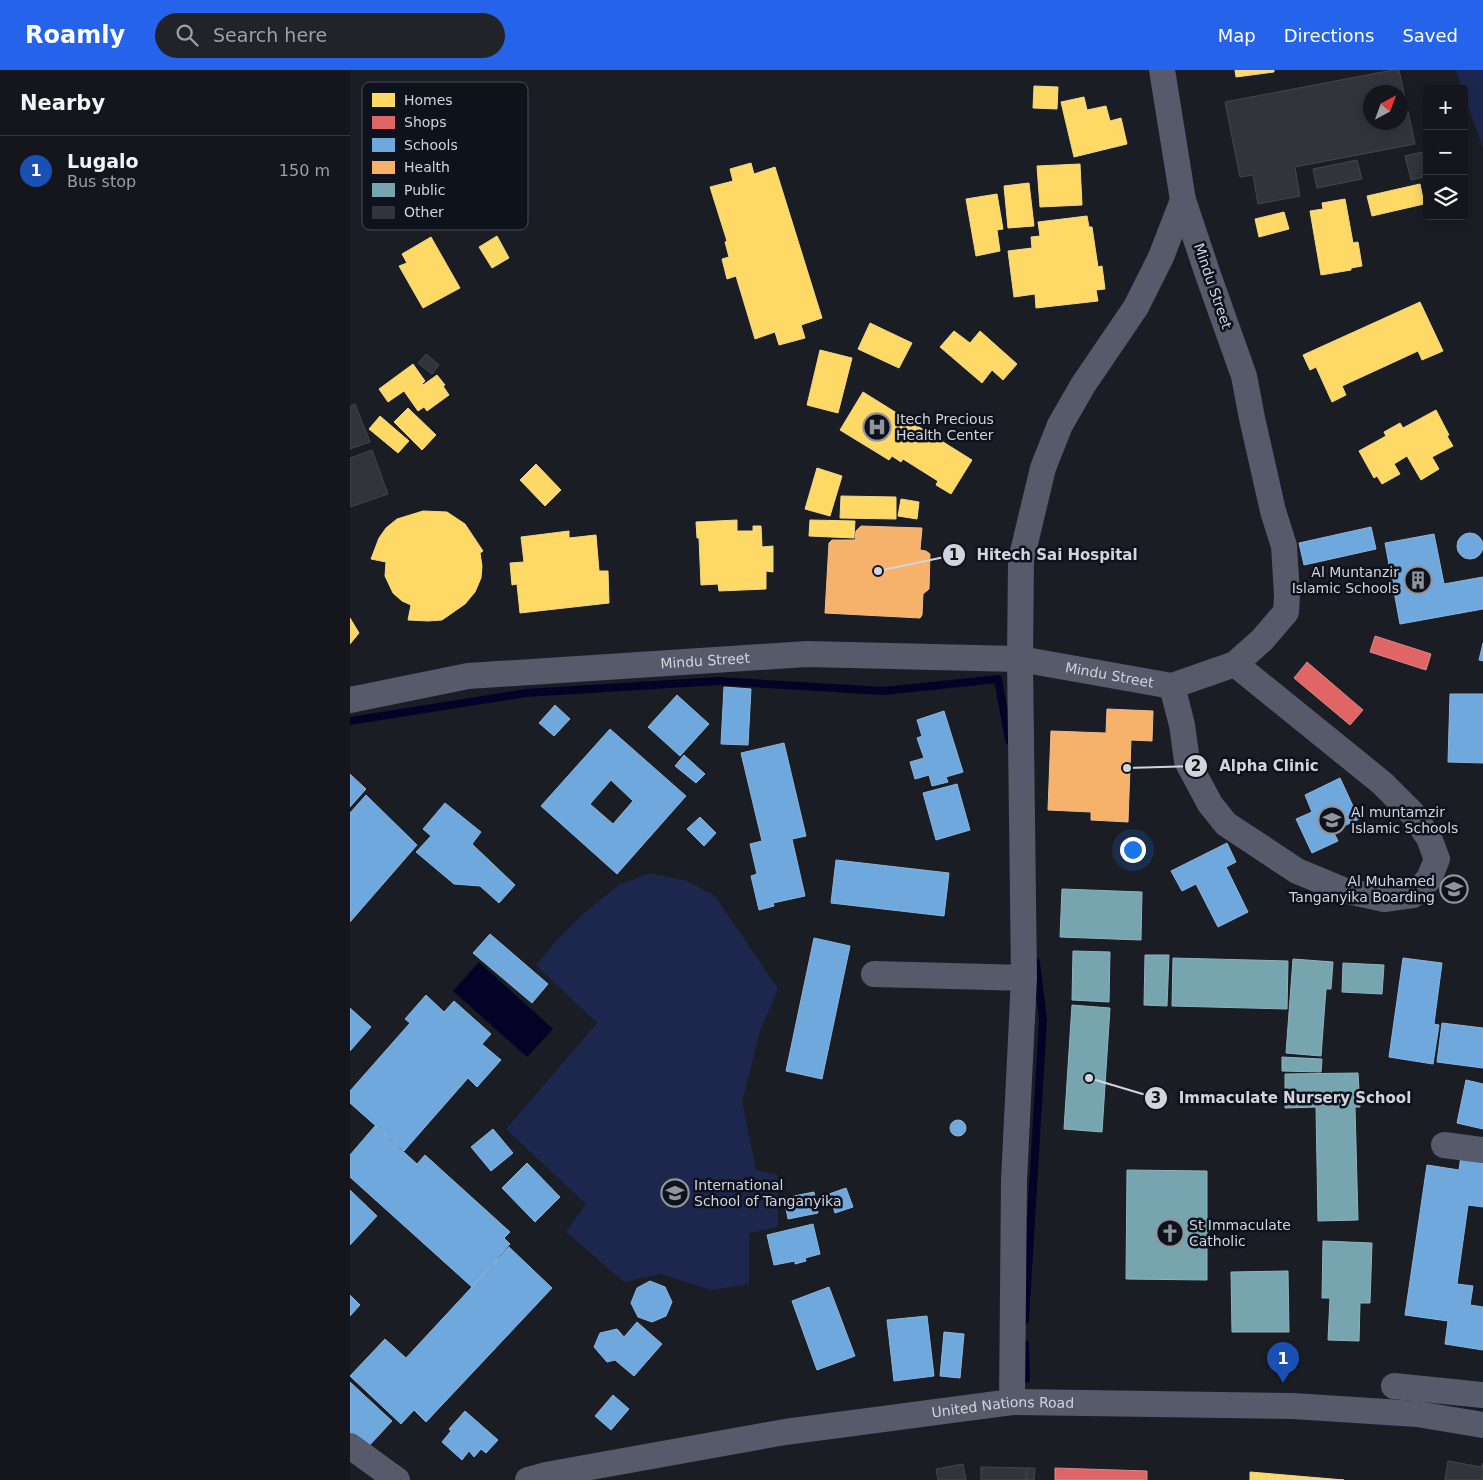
<!DOCTYPE html>
<html lang="en">
<head>
<meta charset="utf-8">
<style>
	body { margin:0; font-family:"DejaVu Sans",sans-serif; background:#212328; color:#f1f3f6 }
	.controls { position:absolute; right:15px; top:15px; display:grid; overflow:hidden; border-radius:5px; box-shadow:0 2px 12px #0003 }
	.controls button { width:45px; height:45px; display:grid; place-items:center; padding:0; border:0; border-bottom:1px solid #33353a; background:#14161b; color:#f1f3f6; font:25px sans-serif }
	.compass { position:absolute; left:1013px; top:15px; width:45px; height:45px; border-radius:50%; background:#14161b; box-shadow:0 2px 12px #0003; rotate:41deg }
	.you { position:absolute; left:782px; top:779px; width:18px; height:18px; margin:-12px; border:4px solid #fff; border-radius:50%; background:#1a73e8; box-shadow:0 0 0 8px #1a73e833 }
	.badge { display:grid; place-items:center; width:32px; height:32px; border-radius:50%; background:#2563eb; color:#fff; font-size:16px; font-weight:700 }
	.pin { position:absolute; translate:-50% -41px; filter:drop-shadow(0 1px 2px #0008) }
	.pin::after { content:''; position:absolute; top:26px; width:18px; height:15px; background:inherit; clip-path:polygon(0 0,100% 0,50% 100%) }
	.list { margin:0; padding:0; list-style:none }
	h2 { display:flex; justify-content:space-between; align-items:center; height:65px; margin:0; padding:0 20px; font-size:21px }
	h2 small { font-size:16px; font-weight:400; color:#9d9fa3 }
	.list li { display:grid; grid-template-columns:32px 1fr auto; gap:15px; align-items:center; box-sizing:border-box; height:70px; padding:0 20px; border-top:1px solid #33353a }
	.list b { display:block; font-size:19px; white-space:nowrap }
	.list p { margin:0; font-size:16px; white-space:nowrap; color:#9d9fa3 }
	.list em { font-size:16px; font-style:normal; color:#9d9fa3 }
	.icon { flex:none; width:28px; height:28px; fill:none; stroke:currentColor; stroke-width:2; stroke-linecap:round; stroke-linejoin:round }
	.map { position:relative; flex:none; width:1133px; height:1410px; overflow:hidden }
	header { display:flex; align-items:center; gap:30px; box-sizing:border-box; height:70px; padding:0 25px; background:#2563eb; color:#fff }
	header strong { font-size:24px }
	nav { display:flex; gap:28px; margin-inline-start:auto; font-size:18px }
	.search { width:350px; height:45px; background:#212328; display:flex; align-items:center; gap:12px; box-sizing:border-box; padding:0 18px; border-radius:28px; color:#9d9fa3; font-size:19px }
	main { display:flex }
	aside { flex:1; background:#14161b }
	.map>svg:first-child { display:block }
</style>
</head>
<body>
<header>
<strong>Roamly</strong>
<div class="search"><svg class="icon" aria-label="search" viewBox="0 0 24 24"><circle cx="10" cy="10" r="6"/><path d="M15 15l6 6"/></svg>Search here</div>
<nav><a>Map</a><a>Directions</a><a>Saved</a></nav>
</header>
<main>
<aside>
<h2>Nearby<small></small></h2>
<ul class="list">
<li><span class="badge" style="background:#1a4fb4">1</span><div><b>Lugalo</b><p>Bus stop</p></div><em>150 m</em></li>
</ul>
</aside>
<div class="map">
<svg width="1133" height="1410" viewBox="0 0 1133 1410">
	<rect width="100%" height="100%" fill="#1a1d24"/>
	<path fill="#1d274e" d="M1106,0H1133V78L1114,25V19H1112Z
		M299,803L337,811L365,826L428,919L410,961L392,1032L406,1100L428,1105V1157L399,1163V1214L362,1220L310,1204L274,1212L216,1162L236,1134L156,1059L247,953L186,895L206,871L233,844L269,815Z"/>
	<path fill="#040327" d="M129,892L203,959L177,987L103,921Z"/>
	<path fill="#ffd966" stroke="#f1d88a" d="M885,0H924V2L886,7Z
		M684,16L708,17L707,39L683,38Z
		M734,27L737,40L756,36L760,51L771,48L777,74L724,87L711,32Z
		M401,93L404,104L425,97L472,248L451,255L455,268L429,275L425,262L405,269L386,206L377,209L372,189L379,187L375,172L377,171L360,117L383,111L380,99Z
		M730,94L732,135L690,137L687,96Z
		M679,113L684,156L658,158L654,116Z
		M1070,114L1074,134L1022,146L1017,126Z
		M647,124L653,159L647,160L650,181L626,186L616,129Z
		M995,129L1003,173L1008,172L1012,196L1001,198V200L971,205L960,141L973,139L972,133Z
		M934,142L939,159L909,167L905,149Z
		M737,146L739,157H742L748,197L752,196L755,219L746,220L748,231L686,238L685,224L664,227L658,181L682,178L681,167L690,166L688,152Z
		M147,166L159,188L142,198L129,177Z
		M81,167L110,218L73,238L49,196L57,193L52,184Z
		M1070,232L1093,281L1072,290L1068,281L992,316L996,325L982,332L966,297L960,300L953,285Z
		M520,253L562,273L549,298L508,279Z
		M604,261L620,273L630,261L667,294L653,310L642,300L632,313L590,277Z
		M470,280L502,288L488,343L457,335Z
		M63,294L75,311L72,314L73,315L87,305L95,315L93,316L99,325L77,341L74,337L68,341L54,321L38,332L29,319Z
		M513,322L622,390L601,424L586,415L588,411L553,389L551,392L542,386L539,390L490,360Z
		M58,338L86,365L72,380L44,352Z
		M1086,340L1099,365L1097,366L1103,376L1082,387L1089,399L1071,410L1057,386L1044,394L1050,404L1032,414L1027,406L1024,408L1009,381L1036,366L1034,362L1050,353L1053,358Z
		M30,346L59,371L48,383L19,359Z
		M186,394L211,420L195,436L170,410Z
		M467,398L492,406L480,446L455,439Z
		M491,426L546,427V449L490,448Z
		M551,429L569,432L567,449L548,446Z
		M73,441L97,442L115,454L133,481L130,483L132,496L131,508L125,522L115,534L92,550L78,551L58,550L61,535L52,531L43,523L35,506L36,492L21,489L29,468L36,458L47,449Z
		M387,450V461H403V456H411L412,477L423,476V502L416,501V519L369,521L368,514L351,515L349,468H347L346,452Z
		M460,450L505,451L504,468L459,466Z
		M219,461V468L246,465L249,501H258L259,533L170,543L167,514L162,515L160,493L174,492L171,467Z
		M0,548L9,563L0,574Z
		M900,1402L994,1410H900Z"/>
	<path fill="#e06666" stroke="#dc878a" d="M1025,566L1081,584L1076,600L1020,582Z
		M957,592L1013,640L1000,655L944,608Z
		M705,1398L797,1401V1410H705Z"/>
	<path fill="#6fa8dc" stroke="#8cb5dc" fill-rule="evenodd" d="M1021,457L1026,479L954,495L949,473Z
		M1107 476a13 13 0 1 1 26 0a13 13 0 1 1-26 0Z
		M1084,464L1094,514L1133,507V539L1050,554L1035,473Z
		M1133,573V591L1129,590Z
		M374,617L401,619L398,675L371,674Z
		M1100,624H1133V693L1098,692Z
		M327,625L359,654L330,686L298,657Z
		M205,635L220,649L204,666L189,653Z
		M594,641L613,702L596,707L598,712L582,716L579,705L565,709L560,692L574,688L567,668L572,666L567,650Z
		M260,659L336,726L267,804L191,736ZM261,710L283,731L263,754L240,734Z
		M434,673L456,766L442,769L455,826L423,833L424,836L409,840L401,806L407,804L400,774L412,771L391,683Z
		M334,685L355,704L346,713L325,696Z
		M0,704L16,719L0,737Z
		M990,708L1009,749L983,761L988,771L962,783L946,749L962,742L955,725Z
		M607,714L620,760L586,770L573,723Z
		M16,725L67,775L0,852V743Z
		M95,733L131,762L122,774L165,815L149,833L130,816L104,814L66,782L81,766L73,759Z
		M350,747L366,763L354,776L337,759Z
		M877,773L886,792L876,797L898,842L868,857L846,814L832,821L821,801Z
		M486,790L599,803L594,846L481,833Z
		M140,864L198,914L182,933L123,883Z
		M464,868L500,876L472,1009L436,1001Z
		M1053,888L1092,893L1084,954L1089,955L1083,994L1039,987Z
		M76,925L94,942L104,931L141,964L132,974L151,990L127,1017L118,1008L54,1081L0,1033V1021L60,953L55,949Z
		M0,938L21,957L0,981Z
		M1092,953L1133,958V998L1087,992Z
		M1116,1010L1133,1014V1059L1107,1053Z
		M600 1058a8 8 0 1 1 16 0a8 8 0 1 1-16 0Z
		M25,1056L67,1094L75,1085L160,1162L154,1168L160,1174L122,1217L0,1107V1085Z
		M143,1059L163,1083L141,1101L121,1077Z
		M1111,1086L1133,1089V1137L1118,1135L1107,1214L1123,1216L1120,1235L1133,1237V1280L1095,1274L1098,1251L1055,1245L1077,1095L1109,1100Z
		M177,1093L210,1127L185,1152L152,1118Z
		M496,1118L503,1137L485,1143L479,1124Z
		M0,1120L27,1146L0,1175Z
		M464,1122L468,1143L438,1149L434,1128Z
		M463,1154L470,1184L455,1188L456,1191L445,1194V1191L424,1195L417,1165Z
		M159,1177L202,1218L76,1352L64,1340L51,1354L0,1306L35,1269L56,1288Z
		M300,1211L315,1217L322,1232L316,1246L302,1252L288,1247L281,1233L287,1218Z
		M479,1217L505,1286L467,1300L442,1231Z
		M0,1225L10,1235L0,1246Z
		M577,1246L584,1306L544,1311L537,1250Z
		M287,1252L312,1274L284,1306L265,1290L257,1292L244,1277L250,1263L267,1259L274,1267Z
		M594,1262L614,1264L610,1308L590,1306Z
		M0,1312L42,1351L16,1379L0,1364Z
		M263,1325L279,1339L261,1360L245,1346Z
		M115,1341L148,1370L136,1383L131,1379L124,1387L119,1381L112,1390L92,1372L101,1361L99,1359Z"/>
	<path fill="#f6b26b" stroke="#ebbc8d" d="M511,456L572,458L570,480L576,481L580,484L579,519L573,524L572,545L570,548L475,543L479,473L482,470H505L506,461Z
		M757,639L803,641L802,671L781,670L778,752L741,750V742L698,740L701,661L756,663Z"/>
	<path fill="#76a5af" stroke="#91b3bd" d="M712,819L792,822L791,870L710,867Z
		M723,881L760,882L759,932L722,930Z
		M795,885H819L817,936L794,935Z
		M823,888L938,891L937,939L822,936Z
		M943,889L983,892L981,919H976L971,986L936,983Z
		M993,893L1034,895L1032,924L992,922Z
		M722,935L760,938L752,1062L714,1059Z
		M932,987L972,989L971,1002L932,1001Z
		M1008,1003L1010,1037H1005L1008,1150L968,1151L966,1037L935,1038V1004Z
		M777,1100L857,1101V1210L776,1209Z
		M973,1171L1022,1173L1020,1233H1010L1009,1271L978,1270L980,1228H972Z
		M938,1201L939,1262H882L881,1202Z"/>
	<g fill="none" stroke-linecap="round" stroke-linejoin="round">
		<path stroke="#040327" stroke-width="8" d="M0,651L176,623L368,611L534,621L648,609L659,670
			M675,1250L693,950L686,892
			M675,1274L676,1309"/>
	</g>
	<path fill="#32343b" stroke="#44464c" fill-rule="evenodd" d="M1043,0H1049L1065,74L945,97L950,126L908,134L903,105L890,107L875,32ZM1021,22H1050V52H1021Z
		M1077,81V106L1061,110L1055,86Z
		M1007,90L1012,109L967,118L963,99Z
		M76,284L89,295L82,304L68,293Z
		M5,334L20,372L0,379V336Z
		M22,380L38,424L0,437V388Z
		M1098,1391L1131,1397L1133,1393V1410H1095Z
		M613,1394L616,1410H588L586,1399Z
		M631,1397L676,1398V1410H631Z
		M677,1398H685L684,1410H677Z"/>
	<g fill="none" stroke-linecap="round" stroke-linejoin="round">
		<g stroke="#565a6a" stroke-width="26">
			<path d="M822,616L832,655L837,691L860,734L876,754L947,801L993,820L1034,829L1063,825L1079,809L1087,789L1079,768L1062,743L1032,713L885,594"/>
			<path id="s1" d="M0,630L118,606L457,584L670,589L822,616L885,594L912,570L936,542L937,525L934,476L923,441L902,348L894,306L857,202L833,130L812,0"/>
			<path d="M524,904L674,908"/>
			<path d="M1094,1075L1133,1080"/>
			<path d="M1044,1316L1133,1325"/>
			<path d="M662,1332L664,1110L674,908L670,589L671,490L693,398L710,355L733,315L786,237L811,187L833,130"/>
			<path d="M0,1376L47,1410"/>
			<path id="s2" d="M178,1410L196,1405L435,1362L662,1332L943,1336L1067,1344L1133,1355"/>
		</g>
	</g>
	<defs>
		<g id="hospital-ring" transform="scale(1.4375)"><circle r="9.5" fill="#0e121d" stroke="#91949c" stroke-width="1.5"/><path d="M-5-5h3v3.5h4V-5h3V5h-3V1.5h-4V5h-3Z" fill="#91949c"/></g>
		<g id="building-ring" transform="scale(1.4375)"><circle r="9.5" fill="#0e121d" stroke="#91949c" stroke-width="1.5"/><path d="M-4-6H4V6H1V3H-1V6H-4ZM-2.5-4.3h1.7v1.8h-1.7ZM.8-4.3h1.7v1.8H.8ZM-2.5-1h1.7V.8h-1.7ZM.8-1h1.7V.8H.8Z" fill="#91949c"/></g>
		<g id="school-ring" transform="scale(1.4375)"><circle r="9.5" fill="#0e121d" stroke="#91949c" stroke-width="1.5"/><path d="M0-5L7-2L0 1L-7-2ZM-4 1L0 2.5L4 1V4Q0 6-4 4Z" fill="#91949c"/></g>
		<g id="church-ring" transform="scale(1.4375)"><circle r="9.5" fill="#0e121d" stroke="#91949c" stroke-width="1.5"/><path d="M-1.2-6h2.4v3.5h3.3v2.4h-3.3V6h-2.4V-.1h-3.3v-2.4h3.3Z" fill="#91949c"/></g>
	</defs>
	<g fill-rule="evenodd">
		<use href="#hospital-ring" x="527" y="357"/>
		<use href="#building-ring" x="1068" y="510"/>
		<use href="#school-ring" x="982" y="750"/>
		<use href="#school-ring" x="1104" y="819"/>
		<use href="#school-ring" x="325" y="1123"/>
		<use href="#church-ring" x="820" y="1163"/>
	</g>
	<g text-anchor="middle" stroke-width="5" stroke-linejoin="round" paint-order="stroke">
		<g font-size="14" fill="#d1d4dd" stroke="#0e121d">
			<text transform="translate(863 216) rotate(71)" y="5">Mindu Street</text>
			<text dy="5" stroke="none"><textPath href="#s1" startOffset="358">Mindu Street</textPath></text>
			<text dy="5" stroke="none"><textPath href="#s1" startOffset="764">Mindu Street</textPath></text>
			<text dy="5" stroke="none"><textPath href="#s2" startOffset="481">United Nations Road</textPath></text>
		</g>
		<g font-size="14" fill="#d1d4dd" stroke="#0e121d" text-anchor="start">
			<text x="546" y="354">Itech Precious<tspan x="546" dy="16">Health Center</tspan></text>
			<text x="1049" y="507" text-anchor="end">Al Muntanzir<tspan x="1049" dy="16">Islamic Schools</tspan></text>
			<text x="1001" y="747">Al muntamzir<tspan x="1001" dy="16">Islamic Schools</tspan></text>
			<text x="1085" y="816" text-anchor="end">Al Muhamed<tspan x="1085" dy="16">Tanganyika Boarding</tspan></text>
			<text x="344" y="1120">International<tspan x="344" dy="16">School of Tanganyika</tspan></text>
			<text x="839" y="1160">St Immaculate<tspan x="839" dy="16">Catholic</tspan></text>
		</g>
	</g>
	<rect x="12" y="12" width="166" height="148" rx="8" fill="#0e121d" stroke="#484c57" stroke-width="1"/>
	<rect x="22" y="23" width="23" height="14" fill="#ffd966"/>
	<rect x="22" y="46" width="23" height="13" fill="#e06666"/>
	<rect x="22" y="68" width="23" height="14" fill="#6fa8dc"/>
	<rect x="22" y="91" width="23" height="13" fill="#f6b26b"/>
	<rect x="22" y="113" width="23" height="14" fill="#76a5af"/>
	<rect x="22" y="136" width="23" height="13" fill="#32343b"/>
	<g font-size="14" fill="#d1d4dd">
		<text x="54" y="35">Homes</text>
		<text x="54" y="57">Shops</text>
		<text x="54" y="80">Schools</text>
		<text x="54" y="102">Health</text>
		<text x="54" y="125">Public</text>
		<text x="54" y="147">Other</text>
	</g>
	<path fill="none" stroke="#d1d4dd" stroke-width="2" d="M528 501L604 485M777 698L846 696M739 1008L806 1028"/>
	<g fill="#d1d4dd" stroke="#0e121d" stroke-width="2">
		<circle cx="528" cy="501" r="5"/>
		<circle cx="777" cy="698" r="5"/>
		<circle cx="739" cy="1008" r="5"/>
		<circle cx="604" cy="485" r="12"/>
		<circle cx="846" cy="696" r="12"/>
		<circle cx="806" cy="1028" r="12"/>
	</g>
	<g font-size="15" text-anchor="middle" font-weight="bold" fill="#111">
		<text x="604" y="490">1</text>
		<text x="846" y="701">2</text>
		<text x="806" y="1033">3</text>
	</g>
	<g font-size="15" text-anchor="middle" font-weight="bold" fill="#d1d4dd" stroke="#0e121d" stroke-width="5" stroke-linejoin="round" paint-order="stroke">
		<text x="707" y="490">Hitech Sai Hospital</text>
		<text x="919" y="701">Alpha Clinic</text>
		<text x="945" y="1033">Immaculate Nursery School</text>
	</g>
</svg>
<div class="controls">
<button>+</button>
<button>−</button>
<button><svg class="icon" aria-label="layers" viewBox="0 0 24 24"><path d="M12 4l9 5-9 5-9-5zM3 14l9 5 9-5"/></svg></button>
</div>
<svg class="compass" viewBox="-18 -18 36 36"><path d="M0-13l5 13h-10z" fill="#e53935"/><path d="M0 13l5-13h-10z" fill="#9d9fa3"/></svg>
<div class="you"></div>
<div class="pin badge" style="left:933px;top:1313px;background:#1a4fb4">1</div>
</div>
</main>
</body>
</html>
